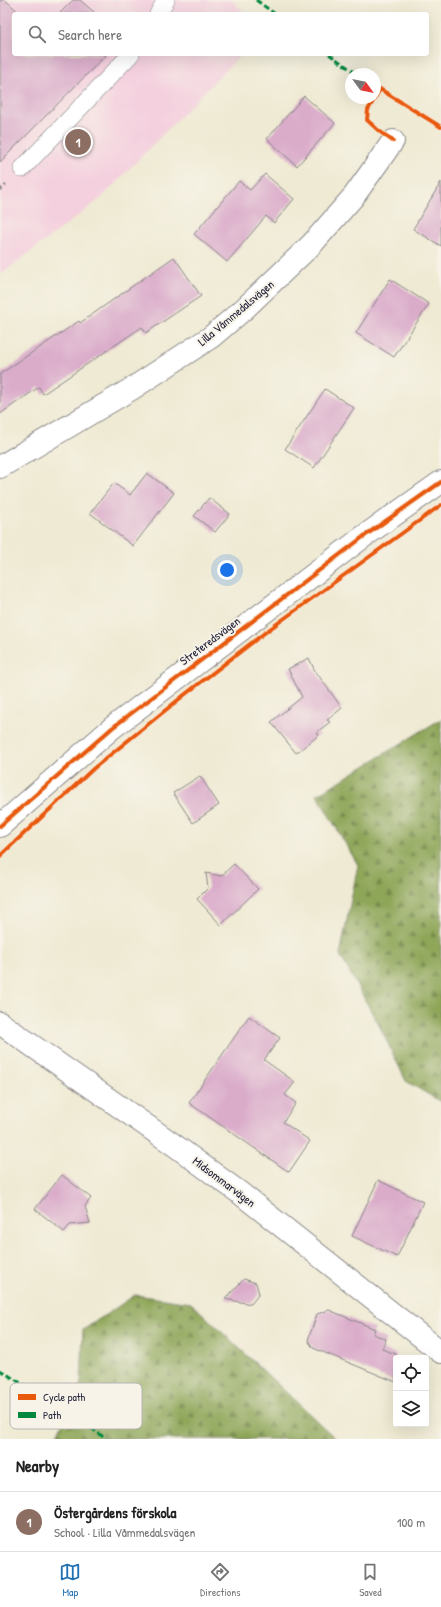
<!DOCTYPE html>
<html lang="en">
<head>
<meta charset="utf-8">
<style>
	body { margin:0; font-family:"Patrick Hand",sans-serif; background:#f2f2f2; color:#222 }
	.controls { position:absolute; right:12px; bottom:12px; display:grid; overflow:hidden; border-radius:4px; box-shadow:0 4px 16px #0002 }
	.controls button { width:36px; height:36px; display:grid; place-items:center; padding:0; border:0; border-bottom:1px solid #e0e0e0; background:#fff; color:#222; font:20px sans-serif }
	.compass { position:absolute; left:345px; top:68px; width:36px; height:36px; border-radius:50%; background:#fff; box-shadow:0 4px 16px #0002; rotate:123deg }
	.you { position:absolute; left:227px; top:570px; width:14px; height:14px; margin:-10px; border:3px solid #fff; border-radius:50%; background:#1a73e8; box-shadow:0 0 0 6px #1a73e833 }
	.badge { display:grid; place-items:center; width:26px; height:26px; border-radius:50%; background:#1f6fb2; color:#fff; font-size:13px; font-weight:700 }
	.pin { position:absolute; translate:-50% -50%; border:2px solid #fff; box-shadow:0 1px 4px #0006 }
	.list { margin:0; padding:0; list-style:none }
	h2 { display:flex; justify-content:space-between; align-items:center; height:52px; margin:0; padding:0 16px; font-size:17px }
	h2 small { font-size:13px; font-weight:400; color:#767676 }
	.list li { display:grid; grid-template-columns:26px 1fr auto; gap:12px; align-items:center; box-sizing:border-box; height:60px; padding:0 16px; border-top:1px solid #e0e0e0 }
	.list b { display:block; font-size:15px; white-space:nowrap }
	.list p { margin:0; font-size:13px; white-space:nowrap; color:#767676 }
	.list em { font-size:13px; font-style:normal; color:#767676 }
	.icon { flex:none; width:22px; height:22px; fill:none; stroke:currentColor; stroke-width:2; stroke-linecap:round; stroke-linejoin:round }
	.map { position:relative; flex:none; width:441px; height:1439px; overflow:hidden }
	.search { position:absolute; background:#fff; box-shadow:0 4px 16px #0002; left:12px; right:12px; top:12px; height:44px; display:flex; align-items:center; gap:10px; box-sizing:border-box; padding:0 14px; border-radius:4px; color:#767676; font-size:15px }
	.sheet { height:112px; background:#fff }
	nav { display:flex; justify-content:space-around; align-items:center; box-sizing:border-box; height:56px; border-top:1px solid #e0e0e0; background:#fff; font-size:11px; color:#767676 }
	nav a { display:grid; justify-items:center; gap:2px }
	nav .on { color:#1f6fb2 }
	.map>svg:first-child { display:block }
</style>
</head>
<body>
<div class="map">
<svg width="441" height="1439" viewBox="0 0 441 1439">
	<defs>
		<pattern id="forest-firs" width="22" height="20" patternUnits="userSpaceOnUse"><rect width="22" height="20" fill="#8ea658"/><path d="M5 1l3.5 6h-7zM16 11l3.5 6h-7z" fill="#74874a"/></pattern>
	</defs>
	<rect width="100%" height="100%" fill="#f7f3e8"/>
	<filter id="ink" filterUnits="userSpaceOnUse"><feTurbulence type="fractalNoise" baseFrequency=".025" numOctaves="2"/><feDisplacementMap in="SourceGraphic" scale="8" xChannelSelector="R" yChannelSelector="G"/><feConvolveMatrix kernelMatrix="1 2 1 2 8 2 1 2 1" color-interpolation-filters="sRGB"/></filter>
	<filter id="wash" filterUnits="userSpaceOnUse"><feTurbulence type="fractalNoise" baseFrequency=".012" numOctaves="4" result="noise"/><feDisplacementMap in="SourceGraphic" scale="16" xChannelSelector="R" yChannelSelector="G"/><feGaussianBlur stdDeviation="0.9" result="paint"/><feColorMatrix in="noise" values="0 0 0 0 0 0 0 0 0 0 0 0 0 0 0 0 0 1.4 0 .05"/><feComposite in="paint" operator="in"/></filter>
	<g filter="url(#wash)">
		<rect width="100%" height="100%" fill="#efead3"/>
		<path fill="#f4cfde" d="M0,0H231L247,14H14V54H241L100,199L0,275Z"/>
		<path fill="url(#forest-firs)" stroke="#58644a" d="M441,719V1102L406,1081L379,1025L340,955L358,865L317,795Z
			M135,1295L191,1303L336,1439H55L81,1383L83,1330Z"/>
		<g id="blocks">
			<path fill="#daacca" d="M0,0H5L21,14H14V54H107L0,162Z
				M73,0H80L96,14H59Z
				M304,96L335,123L297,166L267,139Z
				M265,174L294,199L274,223L266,216L227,262L194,234L239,181L250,190Z
				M441,182V246L413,229Z
				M174,257L201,296L146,333L142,327L43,394L39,387L0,414V374L79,321L80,323Z
				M390,279L429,304L394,357L356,333Z
				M325,389L354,408L314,468L285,449Z
				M147,473L174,493L133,546L90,513L114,483L130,495Z
				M209,498L230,514L215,532L194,516Z
				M309,658L314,669L342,708L327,720L330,722L317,732L319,735L296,753L271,722L302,697L288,669Z
				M200,776L219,805L193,823L173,793Z
				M234,864L258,889L221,925L197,899L208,888L206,873L221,876Z
				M249,1016L280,1038L264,1060L295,1082L285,1095L296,1103L283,1122L310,1141L289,1172L189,1103Z
				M62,1175L91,1198L85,1206L90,1223L70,1225L64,1232L35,1209Z
				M378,1180L423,1202L397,1257L352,1236Z
				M244,1279L256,1283L259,1294L251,1304L225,1299Z
				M329,1310L375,1329L373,1334L386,1339L382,1349L396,1354V1382L313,1348L308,1340L317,1314Z"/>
		</g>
	</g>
	<g filter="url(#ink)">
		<use href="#blocks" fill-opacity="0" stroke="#888687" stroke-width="1"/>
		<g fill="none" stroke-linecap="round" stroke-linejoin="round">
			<g stroke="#888687" stroke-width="18">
				<path id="service" d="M158,14L166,0
					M22,169L131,54"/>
			</g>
			<g stroke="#888687" stroke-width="24">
				<path id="minor" d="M0,467L133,388L211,337L244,309L312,244L354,196L393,141
					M0,826L112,728L363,537L441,482
					M0,1023L177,1147L240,1193L441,1352"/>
			</g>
			<path stroke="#888687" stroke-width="2.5" stroke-dasharray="3 3" stroke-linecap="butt" d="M0,190L6,185"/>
			<use href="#service" stroke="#fff" stroke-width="17"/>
			<use href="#minor" stroke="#fff" stroke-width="22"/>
			<path stroke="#00873e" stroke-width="3" stroke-dasharray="6 3" stroke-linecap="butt" d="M256,0L275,14
				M329,54L357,74
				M0,1370L83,1422L106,1439"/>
			<g stroke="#f7f3e8" stroke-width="6">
				<path id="cycleway" d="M375,86L441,127
					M380,89L368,110L367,120L379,131L393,141
					M0,826L112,728L363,537L441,482
					M0,856L94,768L183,696L267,631L441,505"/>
			</g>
			<use href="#cycleway" stroke="#e8590c" stroke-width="4"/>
		</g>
	</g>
	<g text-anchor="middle" stroke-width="4" stroke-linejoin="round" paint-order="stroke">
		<g font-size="12" fill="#22223b" stroke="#f7f3e8">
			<text transform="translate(236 313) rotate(-40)" y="4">Lilla Våmmedalsvägen</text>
			<text transform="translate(210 641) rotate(-37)" y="4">Streteredsvägen</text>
			<text transform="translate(224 1182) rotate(37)" y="4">Midsommarvägen</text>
		</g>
	</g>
	<rect x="10" y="1383" width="132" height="46" rx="6" fill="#f7f3e8" stroke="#b7b4b4" stroke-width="1"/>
	<rect x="18" y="1394" width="18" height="6" fill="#e8590c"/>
	<rect x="18" y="1412" width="18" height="6" fill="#00873e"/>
	<g font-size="11" fill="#22223b">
		<text x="43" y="1401">Cycle path</text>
		<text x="43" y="1419">Path</text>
	</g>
</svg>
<div class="controls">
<button><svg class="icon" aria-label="locate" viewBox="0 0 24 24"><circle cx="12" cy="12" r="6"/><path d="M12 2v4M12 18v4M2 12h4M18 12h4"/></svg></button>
<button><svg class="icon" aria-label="layers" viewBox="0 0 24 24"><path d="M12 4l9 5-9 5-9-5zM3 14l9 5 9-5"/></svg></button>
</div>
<svg class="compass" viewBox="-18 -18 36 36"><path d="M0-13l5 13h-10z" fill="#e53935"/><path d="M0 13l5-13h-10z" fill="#767676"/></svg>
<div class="you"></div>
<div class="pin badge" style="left:78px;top:142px;background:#8d6e63">1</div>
<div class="search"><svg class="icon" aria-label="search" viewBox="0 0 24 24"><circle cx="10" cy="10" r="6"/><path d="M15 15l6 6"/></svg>Search here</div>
</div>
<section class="sheet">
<h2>Nearby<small></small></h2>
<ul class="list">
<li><span class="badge" style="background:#8d6e63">1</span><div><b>Östergårdens förskola</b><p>School · Lilla Våmmedalsvägen</p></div><em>100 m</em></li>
</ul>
</section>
<nav>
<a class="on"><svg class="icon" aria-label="map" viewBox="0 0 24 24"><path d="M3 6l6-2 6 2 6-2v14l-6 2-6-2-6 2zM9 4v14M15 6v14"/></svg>Map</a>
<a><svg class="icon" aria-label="directions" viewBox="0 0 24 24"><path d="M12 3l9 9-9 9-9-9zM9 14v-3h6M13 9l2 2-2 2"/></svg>Directions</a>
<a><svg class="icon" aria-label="saved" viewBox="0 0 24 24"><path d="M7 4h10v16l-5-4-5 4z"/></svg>Saved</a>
</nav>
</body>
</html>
